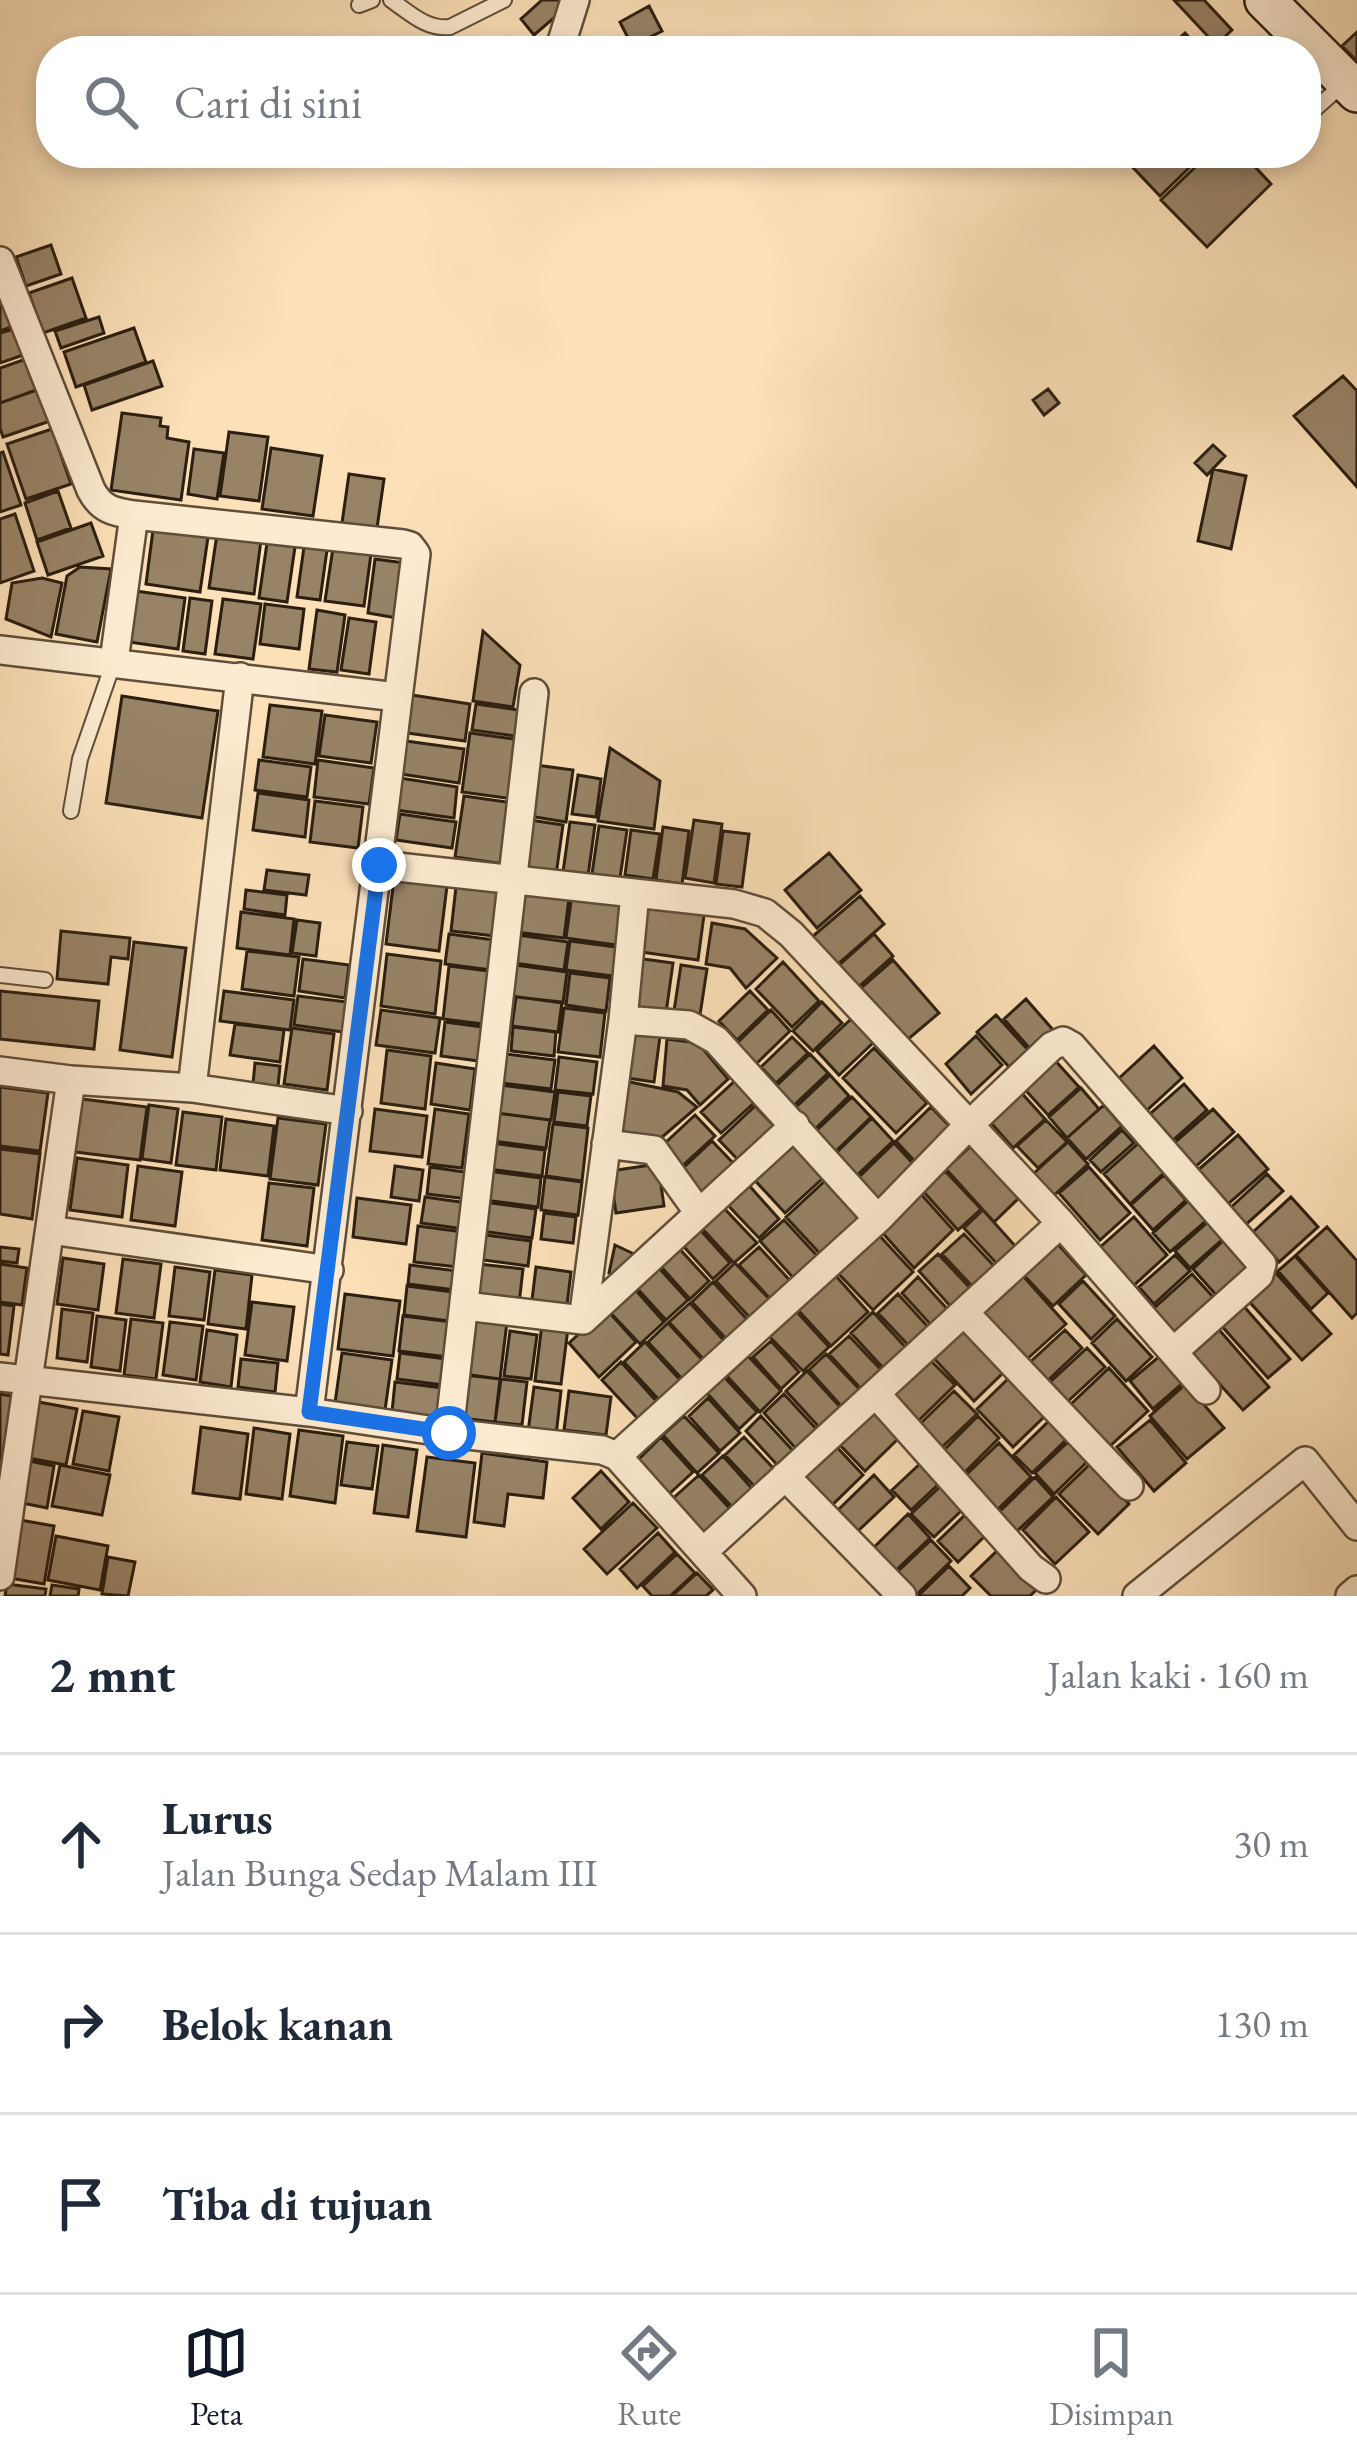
<!DOCTYPE html>
<html lang="id">
<head>
<meta charset="utf-8">
<style>
	body { margin:0; font-family:"EB Garamond",serif; background:#f6f6f7; color:#1f2937 }
	.stop { position:absolute; width:36px; height:36px; margin:-27px; border:9px solid #1a73e8; border-radius:50%; background:#fff }
	.stop.end { background:#1a73e8; border-color:#fff; box-shadow:0 3px 12px #0008 }
	.list { margin:0; padding:0; list-style:none }
	h2 { display:flex; justify-content:space-between; align-items:center; height:156px; margin:0; padding:0 48px; font-size:51px }
	h2 small { font-size:39px; font-weight:400; color:#747a83 }
	.list li { display:grid; grid-template-columns:78px 1fr auto; gap:36px; align-items:center; box-sizing:border-box; height:180px; padding:0 48px; border-top:3px solid #e0e1e3 }
	.list b { display:block; font-size:45px; white-space:nowrap }
	.list p { margin:0; font-size:39px; white-space:nowrap; color:#747a83 }
	.list em { font-size:39px; font-style:normal; color:#747a83 }
	.icon { flex:none; width:66px; height:66px; fill:none; stroke:currentColor; stroke-width:2; stroke-linecap:round; stroke-linejoin:round }
	.map { position:relative; flex:none; width:1357px; height:1596px; overflow:hidden }
	.search { position:absolute; background:#fff; box-shadow:0 6px 18px #0003; left:36px; right:36px; top:36px; height:132px; display:flex; align-items:center; gap:30px; box-sizing:border-box; padding:0 42px; border-radius:48px; color:#747a83; font-size:45px }
	.sheet { height:696px; background:#fff }
	nav { display:flex; justify-content:space-around; align-items:center; box-sizing:border-box; height:168px; border-top:3px solid #e0e1e3; background:#fff; font-size:33px; color:#747a83 }
	nav a { display:grid; justify-items:center; gap:6px }
	nav .on { color:#111827 }
	.map>svg:first-child { display:block }
</style>
</head>
<body>
<div class="map">
<svg width="1357" height="1596" viewBox="0 0 1357 1596">
	<rect width="100%" height="100%" fill="#fce0b8"/>
	<filter id="stains"><feTurbulence type="fractalNoise" baseFrequency=".00167" numOctaves="4"/><feColorMatrix values="0 0 0 0 .2 0 0 0 0 .09 0 0 0 0 .02 0 0 0 .5 -.17"/></filter>
	<radialGradient id="worn" r=".72"><stop offset=".6" stop-color="#630" stop-opacity="0"/><stop offset="1" stop-color="#630" stop-opacity=".3"/></radialGradient>
	<path fill="#988367" stroke="#2c1e10" stroke-width="3" d="M542,0H564L569,5L534,35L521,19Z
		M1174,0H1204L1232,30L1216,45Z
		M649,6L662,31L632,46L620,22Z
		M1357,32V61L1342,46Z
		M1185,33L1202,51H1173L1170,47Z
		M1125,153H1178L1191,166L1160,196L1122,156Z
		M1210,153H1242L1271,184L1207,247L1161,200Z
		M51,245L61,274L26,286L16,257Z
		M72,278L86,318L43,333L29,293Z
		M7,302L16,325L0,331V304Z
		M99,317L104,333L61,348L55,331Z
		M17,328L26,354L0,363V333Z
		M134,328L146,362L76,387L64,352Z
		M29,358L39,389L0,403V368Z
		M153,361L162,386L92,410L84,385Z
		M1343,376L1357,391V487L1294,416Z
		M42,388L53,420L3,437L0,428V403Z
		M1048,389L1059,403L1044,415L1033,400Z
		M122,413L161,418L160,426L168,427L167,438L189,442L181,500L111,490Z
		M52,429L71,484L26,499L7,444Z
		M229,432L268,437L259,501L220,496Z
		M1213,445L1225,456L1207,475L1195,463Z
		M271,448L322,456L313,516L262,509Z
		M194,449L224,453L217,499L188,494Z
		M3,452L21,505L0,512V453Z
		M1213,469L1246,476L1231,549L1198,541Z
		M349,474L384,479L377,528L342,523Z
		M58,491L71,528L37,540L25,503Z
		M15,514L34,571L0,583V519Z
		M91,523L103,556L48,575L37,542Z
		M153,530L208,537L200,592L146,584Z
		M217,534L261,540L254,594L209,588Z
		M267,543L295,547L287,602L259,598Z
		M304,547L327,550L320,600L297,597Z
		M333,548L371,554L364,606L325,601Z
		M375,559L405,563L397,618L368,613Z
		M80,567L111,569L97,642L56,634L67,576Z
		M42,578L62,583L51,637L6,619L12,583Z
		M136,591L185,598L178,649L129,642Z
		M190,598L212,601L205,654L183,651Z
		M223,599L261,604L253,659L215,654Z
		M265,604L304,609L299,649L260,644Z
		M317,610L345,615L337,672L309,669Z
		M349,618L376,622L369,674L341,670Z
		M483,631L520,665L513,707L473,701Z
		M412,695L470,704L465,741L407,733Z
		M122,696L218,711L202,818L106,803Z
		M476,704L518,710L515,736L472,730Z
		M270,705L322,711L315,764L263,757Z
		M325,715L377,722L371,763L319,756Z
		M470,733L521,740L513,799L462,792Z
		M406,741L464,749L459,783L401,774Z
		M610,748L660,781L654,829L598,821Z
		M259,760L311,767L307,797L255,790Z
		M318,760L374,768L369,804L314,797Z
		M536,765L573,770L566,822L529,816Z
		M578,775L601,779L596,817L572,814Z
		M400,778L457,787L454,818L396,810Z
		M258,793L309,800L305,837L253,830Z
		M464,796L513,803L504,864L455,857Z
		M315,801L363,807L358,848L310,842Z
		M400,814L456,822L452,848L396,840Z
		M530,820L563,825L556,875L523,870Z
		M694,820L722,824L714,883L685,878Z
		M570,822L595,825L588,876L563,872Z
		M599,826L627,830L620,878L592,874Z
		M663,827L689,831L682,884L656,880Z
		M631,830L660,834L653,879L625,875Z
		M723,831L749,834L742,887L716,884Z
		M829,853L861,890L817,928L785,890Z
		M267,870L309,875L306,895L264,890Z
		M394,879L447,886L439,951L386,944Z
		M456,887L500,892L495,936L451,931Z
		M246,890L287,895L285,915L244,909Z
		M521,893L569,898L564,938L516,932Z
		M572,894L622,901L616,945L566,938Z
		M860,896L884,924L837,965L812,937Z
		M640,906L704,915L698,960L634,951Z
		M241,912L294,919L290,955L237,948Z
		M297,920L320,923L316,956L292,953Z
		M712,923L745,929L777,958L746,988L730,968L706,964Z
		M61,931L130,938L128,959L111,957L108,984L57,979Z
		M449,934L495,940L491,970L445,964Z
		M874,934L893,956L855,990L836,968Z
		M518,935L568,942L564,970L514,963Z
		M570,941L616,947L613,976L566,970Z
		M134,942L186,948L172,1057L120,1050Z
		M247,951L299,957L294,996L242,989Z
		M387,954L441,961L435,1014L381,1006Z
		M636,958L673,963L666,1013L629,1007Z
		M303,959L349,965L345,998L299,991Z
		M893,960L939,1013L906,1041L861,988Z
		M783,962L819,1001L792,1027L756,989Z
		M515,965L567,972L563,1003L511,996Z
		M681,965L707,969L700,1015L674,1011Z
		M449,966L497,972L491,1025L443,1019Z
		M570,973L610,978L606,1011L566,1005Z
		M0,991L99,1001L94,1049L0,1039Z
		M224,991L294,1000L290,1030L220,1021Z
		M750,991L768,1010L737,1040L719,1021Z
		M298,996L347,1002L343,1032L294,1025Z
		M516,997L562,1002L558,1032L512,1026Z
		M1026,999L1054,1031L1032,1051L1004,1019Z
		M822,1002L842,1023L813,1051L793,1031Z
		M564,1008L605,1013L600,1057L558,1052Z
		M381,1010L440,1018L435,1053L376,1045Z
		M771,1010L790,1031L756,1064L737,1043Z
		M996,1015L1028,1050L1009,1067L977,1032Z
		M851,1019L874,1042L839,1075L817,1051Z
		M445,1022L490,1028L486,1062L441,1056Z
		M235,1024L284,1030L280,1062L230,1055Z
		M513,1027L556,1032L554,1056L511,1051Z
		M292,1028L334,1034L327,1090L284,1084Z
		M633,1033L660,1036L654,1082L627,1078Z
		M976,1036L1002,1065L971,1094L946,1064Z
		M792,1037L808,1053L776,1083L761,1067Z
		M667,1039L698,1043L728,1079L700,1105L687,1090L663,1086Z
		M1154,1046L1182,1078L1144,1113L1116,1081Z
		M874,1048L927,1103L896,1133L843,1078Z
		M387,1050L431,1056L425,1109L381,1103Z
		M506,1054L555,1060L551,1089L502,1083Z
		M810,1054L828,1073L791,1108L773,1089Z
		M1051,1056L1079,1087L1048,1115L1020,1084Z
		M559,1057L597,1062L593,1094L555,1090Z
		M255,1063L280,1066L278,1087L253,1084Z
		M436,1063L475,1069L470,1110L431,1104Z
		M830,1075L849,1096L813,1131L793,1110Z
		M736,1080L755,1102L721,1133L701,1112Z
		M625,1081L678,1092L697,1107L660,1139L615,1130Z
		M1184,1084L1207,1110L1173,1140L1150,1114Z
		M500,1085L555,1092L551,1120L496,1113Z
		M0,1087L48,1093L40,1151L0,1146Z
		M1081,1088L1099,1109L1067,1138L1049,1117Z
		M1018,1089L1045,1119L1013,1148L986,1117Z
		M558,1092L591,1096L587,1126L554,1122Z
		M852,1097L871,1117L835,1152L816,1131Z
		M82,1099L147,1107L140,1160L75,1152Z
		M149,1105L178,1109L171,1163L142,1159Z
		M1104,1105L1122,1126L1086,1159L1067,1138Z
		M755,1106L776,1128L740,1162L719,1140Z
		M931,1107L956,1133L920,1167L896,1141Z
		M375,1109L427,1116L422,1157L370,1151Z
		M435,1109L469,1114L462,1168L428,1164Z
		M1213,1109L1234,1132L1195,1167L1174,1143Z
		M183,1112L222,1117L216,1170L176,1165Z
		M496,1113L550,1120L546,1148L493,1141Z
		M695,1115L715,1136L682,1166L663,1145Z
		M278,1118L326,1124L318,1185L270,1179Z
		M872,1118L893,1141L854,1178L833,1156Z
		M226,1119L274,1126L268,1176L220,1170Z
		M1046,1120L1067,1142L1038,1168L1017,1146Z
		M553,1124L588,1128L582,1181L546,1176Z
		M1122,1130L1134,1143L1101,1172L1090,1160Z
		M1238,1135L1268,1169L1227,1205L1197,1171Z
		M787,1139L823,1178L785,1213L749,1174Z
		M712,1141L734,1164L702,1194L681,1170Z
		M1141,1141L1167,1170L1130,1204L1104,1174Z
		M1068,1142L1088,1164L1052,1197L1032,1175Z
		M492,1143L545,1150L542,1176L488,1169Z
		M894,1143L918,1169L879,1206L855,1181Z
		M972,1145L1020,1197L994,1222L946,1169Z
		M0,1149L40,1154L32,1219L0,1214Z
		M77,1158L128,1165L122,1217L70,1210Z
		M658,1164L664,1206L616,1213L610,1171Z
		M138,1166L182,1172L175,1226L131,1220Z
		M395,1166L423,1170L419,1201L391,1197Z
		M430,1167L471,1173L468,1199L427,1194Z
		M1089,1167L1130,1213L1100,1240L1059,1193Z
		M488,1171L541,1178L538,1207L484,1200Z
		M945,1171L981,1209L958,1230L923,1191Z
		M1267,1174L1283,1191L1243,1227L1228,1210Z
		M1164,1175L1186,1200L1153,1230L1131,1205Z
		M545,1177L582,1182L578,1215L541,1210Z
		M826,1180L864,1222L825,1259L786,1217Z
		M746,1182L779,1219L759,1238L724,1201Z
		M269,1183L314,1188L307,1246L262,1240Z
		M920,1193L953,1230L914,1268L880,1230Z
		M425,1197L468,1203L464,1229L421,1223Z
		M1291,1197L1318,1227L1279,1262L1253,1232Z
		M357,1198L411,1205L406,1244L353,1237Z
		M1188,1201L1206,1221L1170,1252L1153,1233Z
		M484,1202L536,1209L532,1238L481,1231Z
		M720,1204L757,1243L734,1263L698,1224Z
		M983,1210L1016,1247L997,1264L964,1228Z
		M544,1213L576,1217L573,1243L541,1239Z
		M1134,1217L1167,1255L1132,1287L1098,1249Z
		M784,1220L821,1260L797,1282L760,1241Z
		M1209,1221L1224,1238L1190,1268L1175,1251Z
		M694,1223L730,1263L713,1279L677,1239Z
		M418,1226L463,1232L458,1267L414,1262Z
		M1327,1227L1357,1261V1313L1352,1318L1296,1255Z
		M877,1233L913,1272L873,1310L836,1271Z
		M964,1234L994,1266L972,1286L942,1254Z
		M486,1235L531,1241L528,1266L483,1260Z
		M1053,1239L1086,1275L1053,1306L1019,1270Z
		M1225,1239L1250,1267L1217,1296L1193,1269Z
		M675,1244L709,1281L690,1299L656,1261Z
		M615,1245L638,1256L617,1277L609,1273Z
		M0,1247L19,1249L17,1263L0,1261Z
		M759,1247L795,1286L776,1305L739,1265Z
		M938,1254L971,1289L951,1307L919,1271Z
		M1175,1255L1190,1271L1154,1304L1139,1287Z
		M1295,1256L1328,1293L1311,1309L1278,1271Z
		M63,1258L104,1264L98,1310L57,1304Z
		M123,1259L161,1264L154,1318L116,1313Z
		M735,1263L773,1303L753,1321L716,1281Z
		M0,1264L27,1268L22,1305L0,1302Z
		M479,1264L523,1269L519,1304L475,1298Z
		M410,1265L457,1271L455,1290L408,1284Z
		M657,1266L688,1300L666,1320L635,1286Z
		M175,1267L210,1272L204,1320L169,1316Z
		M536,1267L571,1272L566,1313L531,1308Z
		M215,1270L252,1275L246,1329L208,1324Z
		M1274,1271L1331,1334L1302,1360L1245,1297Z
		M1192,1274L1214,1298L1175,1333L1153,1309Z
		M835,1275L868,1312L831,1346L798,1310Z
		M1023,1276L1066,1324L1026,1360L983,1313Z
		M918,1277L949,1311L932,1326L902,1293Z
		M1083,1281L1115,1316L1091,1339L1059,1304Z
		M713,1282L752,1325L731,1344L692,1302Z
		M631,1285L664,1322L640,1344L606,1308Z
		M407,1286L453,1292L449,1321L404,1315Z
		M345,1294L400,1301L393,1356L338,1349Z
		M898,1294L929,1328L910,1347L878,1313Z
		M252,1302L294,1307L287,1361L245,1355Z
		M690,1303L728,1345L708,1364L669,1322Z
		M1241,1303L1290,1359L1268,1378L1219,1323Z
		M0,1304L14,1306L8,1355L0,1354Z
		M62,1309L93,1313L87,1362L57,1358Z
		M606,1309L636,1342L599,1377L569,1343Z
		M795,1310L829,1347L803,1371L768,1335Z
		M873,1312L908,1350L886,1371L851,1333Z
		M97,1316L126,1320L120,1371L91,1367Z
		M403,1316L452,1322L448,1357L399,1351Z
		M470,1317L507,1322L500,1379L463,1374Z
		M131,1319L163,1323L156,1379L124,1375Z
		M1117,1319L1152,1357L1126,1381L1092,1343Z
		M170,1322L203,1326L196,1380L163,1375Z
		M668,1323L705,1363L685,1382L648,1342Z
		M959,1323L1005,1371L974,1401L928,1352Z
		M542,1324L568,1328L561,1384L535,1381Z
		M1215,1325L1269,1387L1243,1410L1188,1349Z
		M207,1330L237,1335L231,1387L200,1382Z
		M1065,1330L1082,1348L1045,1383L1028,1364Z
		M510,1331L537,1335L531,1379L504,1376Z
		M849,1336L882,1371L862,1390L829,1354Z
		M771,1341L799,1372L781,1389L753,1357Z
		M645,1342L682,1382L661,1402L624,1362Z
		M1087,1348L1105,1367L1065,1404L1047,1385Z
		M342,1353L392,1360L385,1410L335,1403Z
		M400,1353L446,1359L443,1385L397,1379Z
		M826,1354L861,1391L843,1408L809,1370Z
		M1161,1355L1184,1382L1153,1409L1130,1381Z
		M748,1356L781,1391L760,1412L727,1376Z
		M241,1359L278,1363L275,1392L238,1387Z
		M929,1359L955,1385L917,1422L892,1395Z
		M621,1362L658,1403L639,1420L602,1380Z
		M1109,1368L1148,1411L1109,1447L1070,1405Z
		M807,1371L841,1408L819,1427L786,1391Z
		M465,1375L500,1379L495,1422L460,1418Z
		M724,1377L757,1412L739,1429L707,1393Z
		M1009,1378L1045,1416L1013,1447L977,1409Z
		M501,1379L527,1382L522,1425L495,1422Z
		M395,1382L443,1388L439,1418L392,1412Z
		M1186,1384L1224,1428L1187,1459L1150,1416Z
		M534,1387L561,1391L556,1436L528,1432Z
		M569,1391L611,1397L606,1435L564,1430Z
		M954,1391L977,1414L941,1448L919,1425Z
		M0,1394L17,1397L8,1460L0,1459Z
		M784,1394L819,1432L798,1451L764,1413Z
		M708,1398L740,1433L720,1451L689,1416Z
		M33,1401L77,1409L66,1465L23,1457Z
		M83,1411L119,1417L109,1471L73,1464Z
		M876,1411L900,1437L865,1471L840,1445Z
		M684,1416L719,1453L697,1473L663,1435Z
		M761,1416L796,1454L781,1469L746,1431Z
		M978,1416L999,1438L963,1474L942,1452Z
		M1051,1419L1068,1438L1032,1473L1014,1455Z
		M1150,1420L1186,1463L1154,1491L1117,1447Z
		M201,1427L248,1434L240,1499L193,1493Z
		M254,1428L290,1434L282,1499L246,1494Z
		M299,1430L343,1436L335,1503L290,1496Z
		M661,1437L693,1472L668,1495L637,1461Z
		M744,1437L776,1471L757,1489L725,1455Z
		M347,1442L378,1446L372,1489L341,1485Z
		M1068,1442L1087,1462L1054,1494L1035,1473Z
		M833,1443L863,1475L826,1511L795,1478Z
		M999,1443L1031,1477L995,1512L963,1478Z
		M383,1445L417,1450L408,1517L374,1513Z
		M482,1453L547,1462L543,1498L508,1494L504,1526L474,1522Z
		M723,1456L755,1492L735,1510L702,1475Z
		M427,1457L475,1463L466,1537L417,1531Z
		M24,1460L54,1466L47,1508L17,1502Z
		M924,1460L943,1480L911,1510L892,1490Z
		M1090,1464L1129,1504L1098,1534L1059,1494Z
		M60,1465L110,1475L102,1515L52,1506Z
		M601,1471L629,1502L601,1529L573,1498Z
		M699,1475L732,1511L704,1537L670,1501Z
		M874,1475L894,1497L858,1531L838,1510Z
		M1035,1477L1053,1497L1013,1535L995,1516Z
		M941,1486L963,1509L934,1537L911,1514Z
		M1056,1497L1089,1532L1055,1564L1023,1530Z
		M633,1503L657,1528L607,1574L584,1549Z
		M908,1514L930,1538L890,1576L868,1553Z
		M965,1515L985,1536L958,1562L938,1541Z
		M20,1520L54,1526L44,1584L10,1578Z
		M658,1533L675,1552L637,1588L620,1569Z
		M56,1536L108,1546L100,1590L48,1580Z
		M931,1540L951,1561L915,1596H910L892,1577Z
		M1000,1548L1038,1588L1030,1596H991L971,1576Z
		M677,1554L695,1573L670,1596H652L643,1586Z
		M108,1557L135,1562L128,1596L102,1594Z
		M949,1566L970,1588L962,1596H918Z
		M697,1573L713,1590L706,1596H672Z
		M7,1584L46,1589L45,1596H5Z
		M52,1585L79,1589L78,1596H50Z"/>
	<g fill="none" stroke-linecap="round" stroke-linejoin="round">
		<g stroke="#604e3a" stroke-width="18">
			<path id="service" d="M391,0C410,13 427,30 450,27L504,0
				M359,5L372,0
				M1306,117L1342,85
				M71,811L80,759L114,661
				M0,975L45,980"/>
		</g>
		<g stroke="#604e3a" stroke-width="32">
			<path id="minor" d="M559,51L575,0
				M0,261L91,490C101,509 113,512 134,515L403,544L410,546L416,554L309,1412
				M0,650L397,697
				M114,661L134,515
				M379,865L734,904L765,913L791,934L1061,1223L1206,1390
				M623,1020L689,1025L716,1040L878,1219
				M0,1071L71,1080L192,1088L348,1111
				M192,1088L240,677
				M606,1144L654,1150L699,1213
				M50,1230L329,1270
				M465,1306L583,1320L795,1125
				M964,1312L1129,1486
				M583,1320L623,1020L635,893
				M0,1377L309,1412L449,1433L602,1450L617,1456L742,1596
				M876,1394L1031,1568L1046,1579
				M449,1433L534,693
				M617,1456L878,1219L968,1126L1052,1046L1063,1041L1072,1046L1262,1264L1259,1275L1173,1352
				M785,1476L902,1596
				M703,1552L1061,1223
				M0,1576L71,1080
				M1137,1596L1305,1461L1357,1526
				M1350,1596L1357,1590"/>
		</g>
		<g stroke="#2c1e10" stroke-width="44">
			<path id="secondary" d="M1265,0L1357,92"/>
		</g>
		<use href="#service" stroke="#fdebd1" stroke-width="14"/>
		<use href="#minor" stroke="#fdebd1" stroke-width="27"/>
		<use href="#secondary" stroke="#fdebd1" stroke-width="39"/>
	</g>
	<g fill="none" stroke-linecap="round" stroke-linejoin="round">
		<path stroke="#1a73e8" stroke-width="15" d="M379,865L309,1412L449,1433"/>
	</g>
	<rect width="100%" height="100%" filter="url(#stains)"/>
	<rect width="100%" height="100%" fill="url(#worn)"/>
</svg>
<div class="stop" style="left:449px;top:1433px"></div>
<div class="stop end" style="left:379px;top:865px"></div>
<div class="search"><svg class="icon" aria-label="search" viewBox="0 0 24 24"><circle cx="10" cy="10" r="6"/><path d="M15 15l6 6"/></svg>Cari di sini</div>
</div>
<section class="sheet">
<h2>2 mnt<small>Jalan kaki · 160 m</small></h2>
<ul class="list">
<li><svg class="icon" aria-label="ahead" viewBox="0 0 24 24"><path d="M12 20V5M6 11l6-6 6 6"/></svg><div><b>Lurus</b><p>Jalan Bunga Sedap Malam III</p></div><em>30 m</em></li>
<li><svg class="icon" aria-label="right" viewBox="0 0 24 24"><path d="M7 20v-9h11M14 6l5 5-5 5"/></svg><div><b>Belok kanan</b></div><em>130 m</em></li>
<li><svg class="icon" aria-label="arrive" viewBox="0 0 24 24"><path d="M6 21V4h12l-3 4 3 4H6"/></svg><div><b>Tiba di tujuan</b></div></li>
</ul>
</section>
<nav>
<a class="on"><svg class="icon" aria-label="map" viewBox="0 0 24 24"><path d="M3 6l6-2 6 2 6-2v14l-6 2-6-2-6 2zM9 4v14M15 6v14"/></svg>Peta</a>
<a><svg class="icon" aria-label="directions" viewBox="0 0 24 24"><path d="M12 3l9 9-9 9-9-9zM9 14v-3h6M13 9l2 2-2 2"/></svg>Rute</a>
<a><svg class="icon" aria-label="saved" viewBox="0 0 24 24"><path d="M7 4h10v16l-5-4-5 4z"/></svg>Disimpan</a>
</nav>
</body>
</html>
